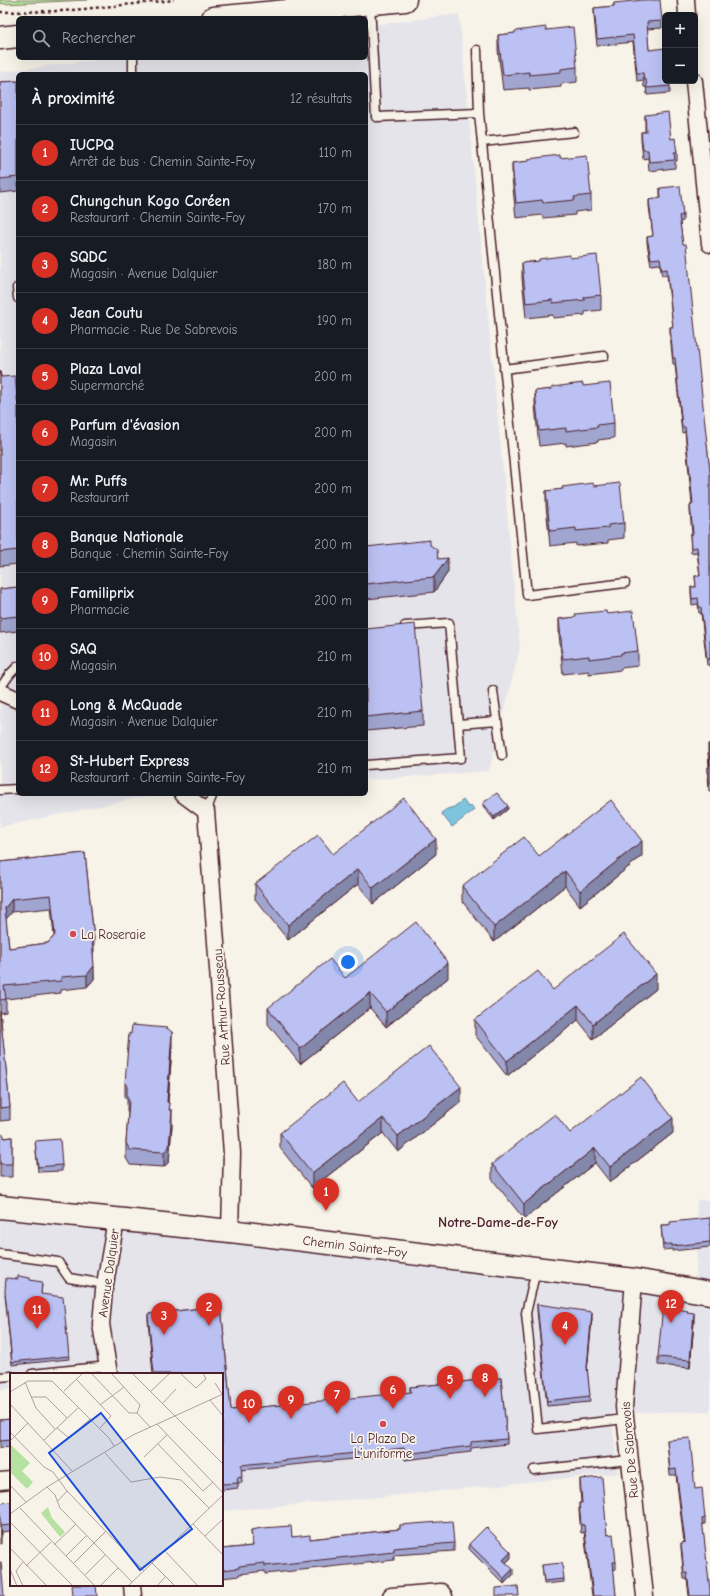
<!DOCTYPE html>
<html lang="fr">
<head>
<meta charset="utf-8">
<style>
	body { margin:0; font-family:"Comic Neue",sans-serif; background:#242831; color:#f1f3f6 }
	.controls { position:absolute; right:12px; top:12px; display:grid; overflow:hidden; border-radius:6px; box-shadow:0 4px 16px #0002 }
	.controls button { width:36px; height:36px; display:grid; place-items:center; padding:0; border:0; border-bottom:1px solid #363941; background:#171b24; color:#f1f3f6; font:20px sans-serif }
	.you { position:absolute; left:348px; top:962px; width:14px; height:14px; margin:-10px; border:3px solid #fff; border-radius:50%; background:#1a73e8; box-shadow:0 0 0 6px #1a73e833 }
	.badge { display:grid; place-items:center; width:26px; height:26px; border-radius:50%; background:#d93025; color:#fff; font-size:13px; font-weight:700 }
	.pin { position:absolute; translate:-50% -33px; filter:drop-shadow(0 1px 2px #0008) }
	.pin::after { content:''; position:absolute; top:21px; width:14px; height:12px; background:inherit; clip-path:polygon(0 0,100% 0,50% 100%) }
	.list { margin:0; padding:0; list-style:none }
	h2 { display:flex; justify-content:space-between; align-items:center; height:52px; margin:0; padding:0 16px; font-size:17px }
	h2 small { font-size:13px; font-weight:400; color:#9ea1a6 }
	.list li { display:grid; grid-template-columns:26px 1fr auto; gap:12px; align-items:center; box-sizing:border-box; height:56px; padding:0 16px; border-top:1px solid #363941 }
	.list b { display:block; font-size:15px; white-space:nowrap }
	.list p { margin:0; font-size:13px; white-space:nowrap; color:#9ea1a6 }
	.list em { font-size:13px; font-style:normal; color:#9ea1a6 }
	.icon { flex:none; width:22px; height:22px; fill:none; stroke:currentColor; stroke-width:2; stroke-linecap:round; stroke-linejoin:round }
	.map { position:relative; flex:none; width:710px; height:1596px; overflow:hidden }
	.search { position:absolute; background:#171b24; box-shadow:0 4px 16px #0002; left:16px; top:16px; width:352px; height:44px; display:flex; align-items:center; gap:10px; box-sizing:border-box; padding:0 14px; border-radius:6px; color:#9ea1a6; font-size:15px }
	.panel { position:absolute; background:#171b24; box-shadow:0 4px 16px #0002; left:16px; top:72px; width:352px; height:724px; border-radius:6px }
	.map>svg:first-child { display:block }
</style>
</head>
<body>
<div class="map">
<svg width="710" height="1596" viewBox="0 0 710 1596">
	<rect width="100%" height="100%" fill="#f7f3e8"/>
	<filter id="ink" filterUnits="userSpaceOnUse"><feTurbulence type="fractalNoise" baseFrequency=".025" numOctaves="2"/><feDisplacementMap in="SourceGraphic" scale="8" xChannelSelector="R" yChannelSelector="G"/><feConvolveMatrix kernelMatrix="1 2 1 2 8 2 1 2 1" color-interpolation-filters="sRGB"/></filter>
	<g filter="url(#ink)">
		<path fill="#e5e4eb" d="M459,14L520,648L489,771L366,780V74H18V794H187L137,798L0,827V72L111,58H366V26Z
			M697,1200L710,1201V1411L611,1413L618,1473L370,1498L222,1511V1374H11V1388L0,1390V1208L696,1290Z"/>
		<path fill="#b5e2a0" stroke="#808066" d="M0,0H88L5,4L0,3Z"/>
		<path fill="#7dc5de" stroke="#698396" d="M463,800L468,807L472,806L474,810L452,827L441,813L447,809L454,807Z"/>
		<g fill="none" stroke-linecap="round" stroke-linejoin="round">
			<g stroke="#4a1f2b" stroke-width="11">
				<path id="service" d="M370,4L376,117L479,113L527,595L625,583
					M477,50L479,113
					M133,58V74
					M482,142L574,132
					M17,288L18,298
					M504,369L604,356
					M0,688L10,674L18,666
					M493,691L502,755
					M458,724L497,721
					M366,765L461,758L449,623L405,626
					M0,790L18,789
					M206,811L213,794
					M0,1254L58,1262L69,1278L105,1284
					M536,1270L526,1313L538,1429L625,1419
					M32,1374L108,1366
					M0,1377L11,1376
					M534,1470L629,1460"/>
			</g>
			<g stroke="#4a1f2b" stroke-width="19">
				<path id="minor" d="M686,0L687,15
					M694,81L710,244
					M0,692L18,700
					M183,794L206,811L232,1153L230,1231
					M634,1280L624,1407L645,1596
					M109,1374L101,1324L104,1290L116,1220
					M0,1481L11,1480
					M132,1585L133,1596
					M391,1596L441,1592L444,1596"/>
			</g>
			<g stroke="#4a1f2b" stroke-width="25">
				<path id="secondary" d="M213,18L405,0
					M0,38L18,36
					M0,1207L230,1231L634,1280L710,1293"/>
			</g>
			<path stroke="#4a1f2b" stroke-width="2.5" stroke-dasharray="3 3" stroke-linecap="butt" d="M0,12L63,11L174,0"/>
			<use href="#service" stroke="#f7f3e8" stroke-width="8"/>
			<use href="#minor" stroke="#f7f3e8" stroke-width="16"/>
			<use href="#secondary" stroke="#f7f3e8" stroke-width="22"/>
		</g>
		<path fill="#a1a6d0" stroke="#4a1f2b" fill-rule="evenodd" d="M614,3L662,21V28L647,29L649,50L670,86V93L647,95L646,87H644L643,80L637,81L633,42L597,46L594,16V8L614,6Z
			M546,30L577,67V82L561,84V87L529,90V88L503,90L498,50V35Z
			M18,81V191L0,193V82Z
			M645,115L671,139L677,153V161L675,162V168L649,171L648,158L643,159L641,140V132H645Z
			M560,158L591,195V210L575,212V215L543,218L542,215L516,218L512,178V163Z
			M660,188L683,215V221L680,222L710,472V667V665H707L701,613H699L698,604L692,605L691,593V587H696L695,576H700L697,552L691,553L690,535L692,534L690,511V505L692,504L685,432L682,433L675,364H673L670,333V327H673L667,275L662,276L660,264L651,265L647,243V237L653,236L649,206V200L660,199Z
			M570,258L601,295V310L585,312V315L553,318V315L526,318L522,278V263Z
			M0,371L1,377L18,408V564L0,566Z
			M583,386L614,423V438L598,440V442L566,446V443L539,446L535,406V391Z
			M594,486L624,523V538L608,540V543L576,546V543L550,546L546,506V491Z
			M430,545L438,559L448,572L434,592L366,599V547Z
			M18,587V631L0,633V589Z
			M607,614L638,651V666L621,668V670L589,674V671L563,674L559,634V619Z
			M366,629L423,711V726L366,731Z
			M708,744H710V791H709L708,775V767H709L708,752Z
			M483,803L508,809L494,820L483,806Z
			M85,853L94,939V952H93L94,979L87,987L61,990V993L6,999V1012L0,1013L10,1107V1120L0,1121V862ZM51,908L54,936L48,943L9,948L6,919L12,912Z
			M333,854H436L373,904L358,884L288,940L255,899V884Z
			M539,856H642L580,906L565,886L494,942L462,901V886Z
			M345,978H448L386,1027L370,1008L300,1064L268,1024V1008Z
			M656,989L593,1039L578,1020L507,1076L475,1035V1020L553,990Z
			M172,1047L168,1103L170,1110L172,1125L169,1162L164,1167L130,1165L126,1158V1143L128,1113L127,1112V1099L125,1098V1083Z
			M358,1102H461L398,1152L383,1133L312,1188L280,1148V1133Z
			M570,1133H673L610,1182L595,1163L524,1219L492,1179V1164Z
			M0,1135L4,1138L12,1137V1177H0Z
			M35,1141L62,1165V1171L38,1172Z
			M710,1218V1247L672,1251V1249L663,1250L661,1225H670Z
			M30,1280L42,1285L41,1294L69,1356V1359L12,1365L5,1294Z
			M537,1304L592,1318L587,1369L590,1402L547,1406L537,1310Z
			M221,1306L231,1410L410,1393V1387L501,1378L507,1439V1444L471,1448V1452L405,1460L404,1454L241,1470L242,1483H238V1488L222,1490V1374H153L148,1320V1314Z
			M688,1312L694,1322L690,1368L658,1365V1357Z
			M11,1419V1447L0,1448V1420Z
			M667,1440L695,1489L705,1518V1524H702L710,1596H689L687,1579H684L681,1548V1543L684,1542L676,1475H670Z
			M580,1479L607,1535L616,1562V1569L613,1570L616,1596H592L584,1532L581,1533L579,1511V1503H581L580,1487Z
			M11,1502V1531L1,1532V1544H0V1503Z
			M400,1525L454,1543V1551L394,1555V1560L265,1574V1571L239,1574V1576L222,1578V1549L252,1546L251,1530L292,1537L310,1539L400,1529Z
			M469,1544L511,1558L506,1563L513,1575L504,1584L469,1549Z
			M542,1565L564,1579V1582L544,1584Z"/>
		<path fill="#8387a9" stroke="#4a1f2b" d="M448,558V572L434,592V577Z
			M508,806V809L494,820V817Z
			M436,839V854L373,904V888Z
			M642,841V856L580,906V891Z
			M358,869V884L288,940V925Z
			M565,871V886L494,942V927Z
			M12,899V912L5,920V908Z
			M448,963V978L386,1027V1012Z
			M94,966V979L87,987V975Z
			M656,974V989L593,1039V1024Z
			M370,993V1008L300,1064V1049Z
			M578,1005V1020L507,1076V1061Z
			M172,1032V1047L167,1117V1102Z
			M461,1087V1102L398,1152V1136Z
			M172,1110V1125L169,1162L164,1167V1152Z
			M383,1118V1133L312,1188V1173Z
			M673,1118V1133L610,1182V1167Z
			M595,1148V1163L524,1219V1204Z
			M592,1312V1318L587,1372V1367Z
			M694,1313V1322L690,1368V1360Z
			M511,1552V1558L503,1566V1560Z
			M513,1569V1575L504,1584V1578Z"/>
		<path fill="#bbc1f2" stroke="#4a1f2b" fill-rule="evenodd" d="M643,0H660L662,21L647,22L649,50L665,48V81H669L670,86L647,88L646,80H644L643,73H637L633,35L597,39L594,8L614,6V3Z
			M546,27V30L573,27L577,67L561,69V72L529,75V72L503,75L498,35L515,33V31Z
			M18,81V177L0,179V82Z
			M668,112L671,139L675,138L677,153H674L675,160L649,162L648,150H643L641,132H646L645,115Z
			M560,155V158L587,155L591,195L574,197L575,200L543,203L542,200L516,203L512,163L529,161L528,159Z
			M680,186L683,215L679,216L683,244H686L710,472V661V659H707L701,607H699L698,598L692,599L691,587H696L695,576H700L697,547L691,548L690,535L693,534L690,505L693,504L685,427H682L675,358H673L670,327H673L667,269L662,270L660,258L651,259L647,237L653,236L649,200L661,198L660,188Z
			M570,255V258L597,255L601,295L584,297L585,300L553,303V300L526,303L522,263L539,261V259Z
			M0,371L1,377L15,376L18,408V550L0,552Z
			M583,383V386L610,383L614,423L597,425L598,427L566,431V428L539,431L535,391L552,389V387Z
			M593,483L594,486L620,483L624,523L608,525V528L576,531V528L550,531L546,491L563,489L562,487Z
			M430,540V545L437,550L438,559L448,558L434,577L366,584V547Z
			M18,587V616L0,618V589Z
			M606,611L607,614L633,611L638,651L621,653V655L589,659V656L563,659L559,619L576,617L575,614Z
			M415,624L423,711L366,717V629Z
			M708,744H710V766Z
			M708,767H710V783H709Z
			M497,793L508,806L494,817L483,803Z
			M404,798L436,839L373,888L358,869L288,925L255,884L318,835L333,854Z
			M611,800L642,841L580,891L565,871L494,927L462,886L524,837L539,856Z
			M85,853L94,939L92,940L94,966L87,975L61,977V981L4,986L6,999L0,1000V862ZM51,895L55,935L48,943L9,948L5,908L12,899Z
			M416,922L448,963L386,1012L370,993L300,1049L268,1008L330,959L345,978Z
			M624,934L656,974L593,1024L578,1005L507,1061L475,1020L538,971L553,990Z
			M0,1011L10,1107L0,1108Z
			M132,1025L167,1028L172,1032L167,1102L170,1104L169,1110H172L169,1147L164,1152L130,1150L126,1143L129,1100L127,1097V1084L125,1083L129,1033L131,1034Z
			M429,1046L461,1087L398,1136L383,1118L312,1173L280,1133L343,1083L358,1102Z
			M641,1077L673,1118L610,1167L595,1148L524,1204L492,1164L555,1114L570,1133Z
			M0,1135H4V1138L12,1137V1164H0Z
			M60,1139L62,1165L38,1167L35,1141Z
			M710,1218V1242L672,1246V1244L663,1245L661,1225H670V1222Z
			M18,1276L30,1278V1280L42,1282L41,1294L63,1297L69,1356L12,1362L5,1291L6,1278L18,1279Z
			M537,1304L592,1312L587,1367L590,1396L547,1401Z
			M221,1306L231,1410L411,1392L410,1387L501,1378L507,1439L471,1442V1446L405,1454L404,1448L241,1465L242,1477L237,1478L238,1483L222,1484V1374H154L148,1314Z
			M663,1306L688,1311L687,1312L694,1313L690,1360L658,1357Z
			M11,1419V1440L0,1441V1420Z
			M690,1438L695,1489L702,1488L705,1518L702,1519L710,1590V1596H690L687,1573H684L681,1543L685,1542L676,1469L670,1470L667,1440Z
			M602,1477L607,1535L613,1534L616,1562H613L616,1596H593L584,1525H581L579,1503H582L580,1479Z
			M11,1502V1525L0,1526V1503Z
			M452,1521L454,1543L394,1548V1552L265,1566V1563L239,1566V1568L222,1570V1549L253,1546L251,1530L262,1528L291,1526L292,1537L310,1535V1539L400,1529V1525Z
			M0,1527L1,1538H0Z
			M486,1527L511,1552L503,1560L513,1569L504,1578L469,1544Z
			M0,1562H1L4,1596H0Z
			M562,1563L564,1579L544,1581L542,1565Z
			M72,1585H96L97,1596H73Z
			M518,1586L519,1596H496V1588Z"/>
	</g>
	<g fill="#d1495b" stroke="#f7f3e8" stroke-width="1.5">
		<circle cx="73" cy="934" r="4"/>
		<circle cx="383" cy="1424" r="4"/>
	</g>
	<g text-anchor="middle" stroke-width="3.5" stroke-linejoin="round" paint-order="stroke">
		<g font-size="13" fill="#4a1f2b" stroke="#f7f3e8" text-anchor="start">
			<text x="81" y="939">La Roseraie</text>
			<text x="383" y="1443" text-anchor="middle">La Plaza De<tspan x="383" dy="15">L’uniforme</tspan></text>
		</g>
		<g font-size="13" fill="#4a1f2b" stroke="#f7f3e8">
			<text transform="translate(221 1007) rotate(-94)" y="5">Rue Arthur-Rousseau</text>
			<text transform="translate(355 1246) rotate(7)" y="5">Chemin Sainte-Foy</text>
			<text transform="translate(108 1273) rotate(-82)" y="5">Avenue Dalquier</text>
			<text transform="translate(629 1450) rotate(-95)" y="5">Rue De Sabrevois</text>
		</g>
		<g font-size="14" font-weight="bold" fill="#4a1f2b" stroke="#f7f3e8">
			<text x="498" y="1227">Notre-Dame-de-Foy</text>
		</g>
	</g>
	<g transform="translate(10 1373)">
		<rect width="213" height="213" fill="#f7f3e8"/>
		<path d="M0,71L20,90L12,98L23,109L17,116L0,99ZM38,134L42,145L55,159L50,164L31,140Z" fill="#b5e2a0"/>
		<path fill="none" stroke="#b29e9c" stroke-width="1" d="M81,0L119,40H127M101,0L130,32L127,40M122,0L213,91M170,0L186,15L196,6L193,0M66,6L101,43L89,56M15,9L26,35L45,56M205,10L212,21M54,18L73,0M0,19L18,8H42L99,65L104,73M140,19L160,0M21,24H36L57,45M200,27L213,43M0,31L63,99M152,31L166,16M90,32L114,14M127,40L140,54M147,51L213,120M47,55L59,65L80,46M0,59L34,94L43,99L57,118L134,198M34,67L69,34M0,68L18,50M148,71L193,118L203,109M95,80L121,109L150,104L171,107L199,135M134,84L157,62M0,112L16,129M37,114L45,122L50,135L122,209M47,129L57,118M10,135L85,213M0,141L37,114L123,62L213,21M0,149L63,213M183,151L213,182M195,163L213,146M44,172L66,151M0,175L37,213M155,178L188,213M56,183L76,163M64,190L96,158M142,190L165,213M16,193L41,169M0,196L7,213M75,202L95,182M13,213L6,198L13,189M90,213L108,195M118,213L213,122M147,213L156,203"/>
		<path fill="#1d4ed8" fill-opacity="0.15" stroke="#1d4ed8" stroke-width="2" d="M91,40L182,156L130,197L39,80Z"/>
		<rect width="213" height="213" fill="none" stroke="#4a1f2b" stroke-width="2"/>
	</g>
</svg>
<div class="controls">
<button>+</button>
<button>−</button>
</div>
<div class="you"></div>
<div class="pin badge" style="left:326px;top:1211px">1</div>
<div class="pin badge" style="left:209px;top:1326px">2</div>
<div class="pin badge" style="left:164px;top:1335px">3</div>
<div class="pin badge" style="left:565px;top:1345px">4</div>
<div class="pin badge" style="left:450px;top:1399px">5</div>
<div class="pin badge" style="left:393px;top:1409px">6</div>
<div class="pin badge" style="left:337px;top:1414px">7</div>
<div class="pin badge" style="left:485px;top:1397px">8</div>
<div class="pin badge" style="left:291px;top:1419px">9</div>
<div class="pin badge" style="left:249px;top:1423px">10</div>
<div class="pin badge" style="left:37px;top:1329px">11</div>
<div class="pin badge" style="left:671px;top:1323px">12</div>
<div class="search"><svg class="icon" aria-label="search" viewBox="0 0 24 24"><circle cx="10" cy="10" r="6"/><path d="M15 15l6 6"/></svg>Rechercher</div>
<section class="panel">
<h2>À proximité<small>12 résultats</small></h2>
<ul class="list">
<li><span class="badge">1</span><div><b>IUCPQ</b><p>Arrêt de bus · Chemin Sainte-Foy</p></div><em>110 m</em></li>
<li><span class="badge">2</span><div><b>Chungchun Kogo Coréen</b><p>Restaurant · Chemin Sainte-Foy</p></div><em>170 m</em></li>
<li><span class="badge">3</span><div><b>SQDC</b><p>Magasin · Avenue Dalquier</p></div><em>180 m</em></li>
<li><span class="badge">4</span><div><b>Jean Coutu</b><p>Pharmacie · Rue De Sabrevois</p></div><em>190 m</em></li>
<li><span class="badge">5</span><div><b>Plaza Laval</b><p>Supermarché</p></div><em>200 m</em></li>
<li><span class="badge">6</span><div><b>Parfum d'évasion</b><p>Magasin</p></div><em>200 m</em></li>
<li><span class="badge">7</span><div><b>Mr. Puffs</b><p>Restaurant</p></div><em>200 m</em></li>
<li><span class="badge">8</span><div><b>Banque Nationale</b><p>Banque · Chemin Sainte-Foy</p></div><em>200 m</em></li>
<li><span class="badge">9</span><div><b>Familiprix</b><p>Pharmacie</p></div><em>200 m</em></li>
<li><span class="badge">10</span><div><b>SAQ</b><p>Magasin</p></div><em>210 m</em></li>
<li><span class="badge">11</span><div><b>Long &amp; McQuade</b><p>Magasin · Avenue Dalquier</p></div><em>210 m</em></li>
<li><span class="badge">12</span><div><b>St-Hubert Express</b><p>Restaurant · Chemin Sainte-Foy</p></div><em>210 m</em></li>
</ul>
</section>
</div>
</body>
</html>
